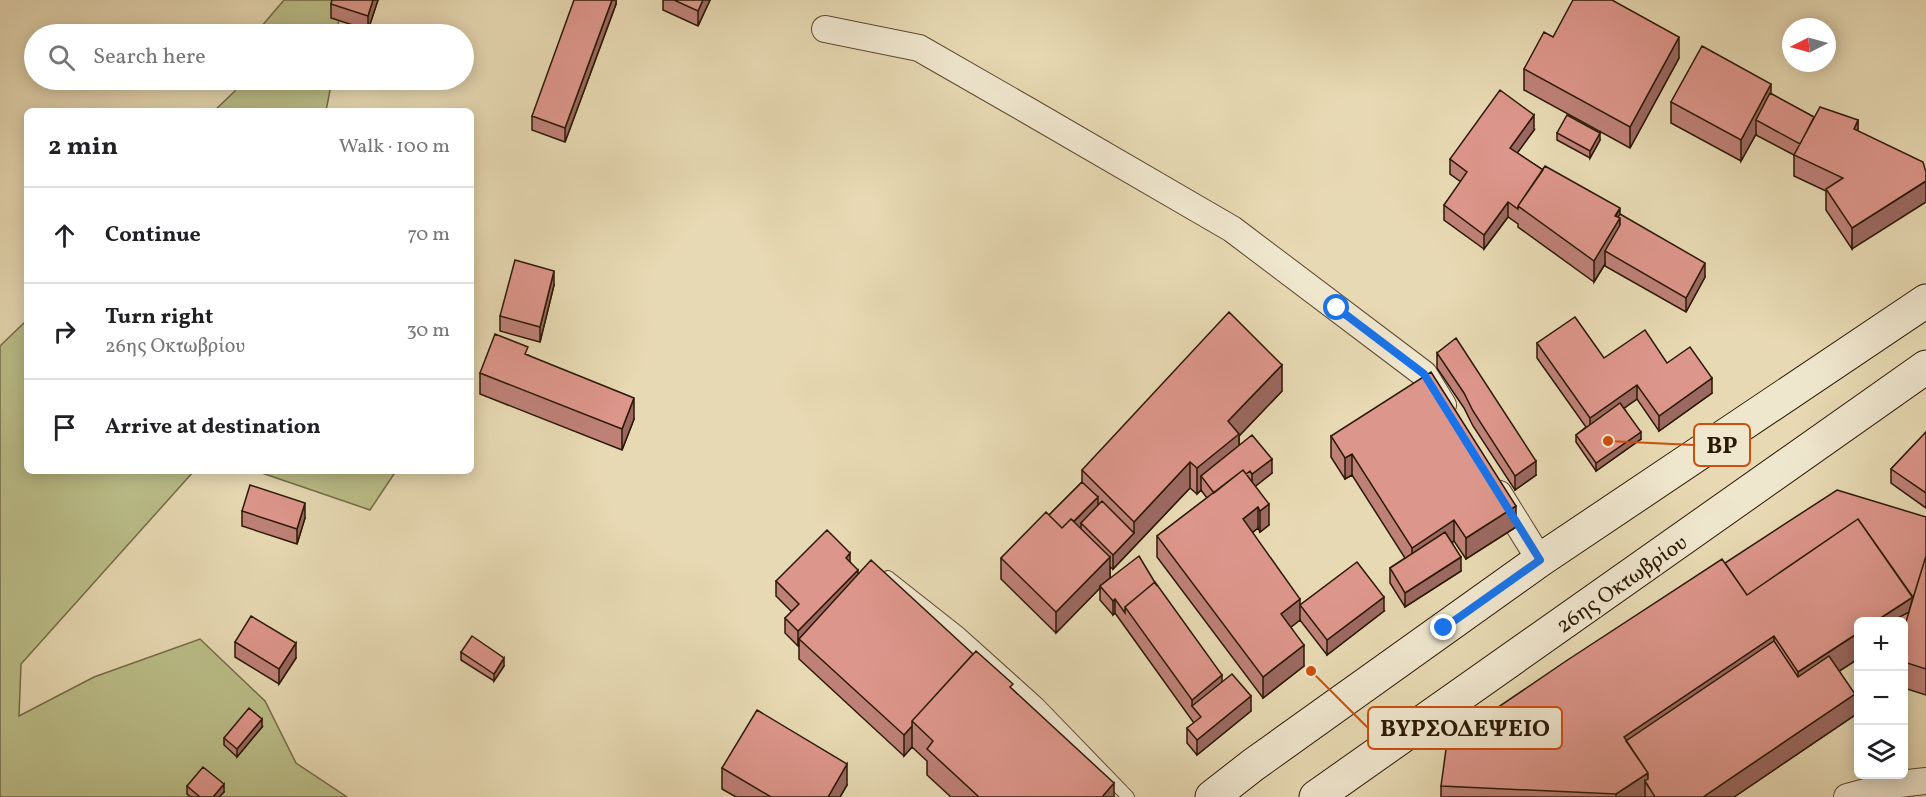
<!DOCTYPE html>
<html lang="en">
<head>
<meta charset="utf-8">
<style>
	body { margin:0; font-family:Vollkorn,serif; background:#f2f2f2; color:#202124 }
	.controls { position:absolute; right:18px; bottom:18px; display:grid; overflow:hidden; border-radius:9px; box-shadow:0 3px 15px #0003 }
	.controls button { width:54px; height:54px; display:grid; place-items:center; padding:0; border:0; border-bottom:2px solid #e0e0e0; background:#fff; color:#202124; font:30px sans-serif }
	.compass { position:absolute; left:1782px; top:18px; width:54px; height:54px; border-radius:50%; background:#fff; box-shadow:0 3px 15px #0003; rotate:264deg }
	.stop { position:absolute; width:18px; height:18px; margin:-14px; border:4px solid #1a73e8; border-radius:50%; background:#fff }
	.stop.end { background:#1a73e8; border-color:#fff; box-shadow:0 2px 6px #0008 }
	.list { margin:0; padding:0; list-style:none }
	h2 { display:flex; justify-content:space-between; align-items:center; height:78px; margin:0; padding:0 24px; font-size:26px }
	h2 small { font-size:20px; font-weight:400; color:#757577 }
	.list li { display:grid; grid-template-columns:39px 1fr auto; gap:18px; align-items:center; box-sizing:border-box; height:96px; padding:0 24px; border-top:2px solid #e0e0e0 }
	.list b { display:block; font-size:22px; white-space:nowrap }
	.list p { margin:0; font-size:20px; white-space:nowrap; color:#757577 }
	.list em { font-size:20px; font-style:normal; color:#757577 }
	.icon { flex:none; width:33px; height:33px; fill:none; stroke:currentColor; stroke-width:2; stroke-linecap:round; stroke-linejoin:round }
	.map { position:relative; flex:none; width:1926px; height:797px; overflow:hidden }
	.search { position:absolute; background:#fff; box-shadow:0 3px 15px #0003; left:24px; top:24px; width:450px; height:66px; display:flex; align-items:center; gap:15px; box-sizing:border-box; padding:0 21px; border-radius:33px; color:#757577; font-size:22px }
	.panel { position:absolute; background:#fff; box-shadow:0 3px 15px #0003; left:24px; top:108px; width:450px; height:366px; border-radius:9px }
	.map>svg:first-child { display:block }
</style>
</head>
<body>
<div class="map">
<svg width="1926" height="797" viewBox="0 0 1926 797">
	<rect width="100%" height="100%" fill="#e7d9b3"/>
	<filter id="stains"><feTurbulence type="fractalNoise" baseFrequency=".00333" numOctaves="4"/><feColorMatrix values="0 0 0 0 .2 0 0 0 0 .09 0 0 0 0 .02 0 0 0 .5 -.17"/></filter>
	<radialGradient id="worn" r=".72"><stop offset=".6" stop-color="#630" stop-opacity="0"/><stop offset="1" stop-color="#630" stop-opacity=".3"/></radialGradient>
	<path fill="#bbbe89" stroke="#746c47" stroke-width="1.5" d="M284,0H341L337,34H255Z
		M234,80H332L326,111H214L235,91Z
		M27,320V471H194L21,664L19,716L94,677L200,639L265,701L296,763L347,797H0V346Z
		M256,471H396L370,510Z"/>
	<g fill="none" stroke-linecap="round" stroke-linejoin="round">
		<g stroke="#5b4930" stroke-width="14">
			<path id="lane" d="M888,577L959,633L1038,704L1128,797"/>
		</g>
		<g stroke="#5b4930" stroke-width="28">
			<path id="street" d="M825,29L919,48L1027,110L1232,229L1424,374L1443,405
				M1499,494L1540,560
				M1847,797L1891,785L1926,781"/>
		</g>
		<g stroke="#2c1905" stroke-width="35">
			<path id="secondary" d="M1212,797L1253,765L1540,560L1926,301
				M1316,797L1926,367"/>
		</g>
		<use href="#lane" stroke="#efe6ce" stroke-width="12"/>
		<use href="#street" stroke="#efe6ce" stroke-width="26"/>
		<use href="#secondary" stroke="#efe6ce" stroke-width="33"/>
	</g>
	<path fill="#be8178" stroke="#2c1905" stroke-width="1.5" d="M332,0H378L368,30L331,18V4Z
		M616,0V4L565,142L532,130V116Z
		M663,0H710L698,26L663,10Z
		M1553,37L1679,58L1630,148L1524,90V69Z
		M396,80H430L427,89Z
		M1771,94L1814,117L1858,120L1852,249L1826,210V191L1794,176V155L1756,135V134L1741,161L1671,123V102Z
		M1534,130L1517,153L1543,170L1620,214L1705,277L1686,312L1605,266V264L1594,282L1518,227V224L1508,217L1484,249L1444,220V205L1461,182L1450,174V159Z
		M1557,133L1600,140L1590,158L1557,140Z
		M554,285L540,342L500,331V316Z
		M1537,343L1604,358L1667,363L1712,393L1659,431L1637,399L1624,408L1641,439L1596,471L1576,442V435L1586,427L1537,358Z
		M1437,353L1536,475L1515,490L1473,426L1464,408L1437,368Z
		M528,355L634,419L622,450L480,394V373Z
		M1282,391L1239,436V445L1272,473L1255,486L1269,525L1260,532L1258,528L1252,533L1300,605L1384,611L1327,655L1300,620L1291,627L1304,666L1263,698L1157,557V536L1207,498L1201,490L1197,494L1190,488L1113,569L1110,567V578L1157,586L1222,682L1251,711L1197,755L1187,743V728L1194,723L1115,613L1113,615L1100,600V588L1056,633L1001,579V558L1049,515L1082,482V470Z
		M1926,432V508L1891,483V469Z
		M1331,436L1516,527L1466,559L1454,541L1452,542L1461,571L1405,607L1390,583V568L1405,558L1352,475L1345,479L1331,457Z
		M242,511L305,518L297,544L242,526Z
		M1926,517V695L1904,688V621H1858L1839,671L1855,715L1734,797H1441V786L1725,563Z
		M850,562L858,575L1013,690L1114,797H951L927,775V761L912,747L904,756L799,659V644L798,646L785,633V618L792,612L776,596V581Z
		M235,642L296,658L279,684L235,657Z
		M461,652L504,666L494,681L461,660Z
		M262,727L237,757L224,745V738Z
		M722,768L847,785L840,797H736L722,789Z
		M187,786L224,792L219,797H191L187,794Z"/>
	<path fill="#9b6961" stroke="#2c1905" stroke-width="1.5" d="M373,0H378L368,30V16Z
		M612,0H616V4L565,142V128Z
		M703,0H710L698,26V11Z
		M1679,37V58L1630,148V127Z
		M427,80H430L427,89Z
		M1771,84V105L1756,120V134L1741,161V140Z
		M1534,115V130L1510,163V148Z
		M1858,120V141L1854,129Z
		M1600,133V140L1590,158V151Z
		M1926,181V202L1852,249V228Z
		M1508,202V217L1484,249V235Z
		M1620,208V239L1605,251V264L1594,282V261Z
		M1705,263V277L1686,312V298Z
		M554,271V285L540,342V327Z
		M1282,365V391L1239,436V460L1201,476V490L1197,494V468L1228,421Z
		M1712,378V393L1659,431V416Z
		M1637,385V399L1590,432V418Z
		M634,398V419L622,450V429Z
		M1641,432V439L1596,471V463Z
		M1352,454V475L1345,479V458Z
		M1272,459V473L1252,489V474Z
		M1536,461V475L1515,490V476Z
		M1190,462V488L1113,569V555L1134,533V522Z
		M1098,497V512L1081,523V529L1062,534Z
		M305,503V518L297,544V529Z
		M1269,504V525L1260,532V511Z
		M1516,506V527L1466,559V538Z
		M1258,507V528L1243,540V519Z
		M1454,520V541L1412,569V548Z
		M850,553V568L846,558Z
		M1110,557V578L1100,586V588L1056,633V612Z
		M1461,557V571L1405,607V593Z
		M858,570V585L799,639V644L798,646V631Z
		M1384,597V611L1327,655V640Z
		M1913,597L1904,630V621H1876Z
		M1115,599V613L1113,615V601Z
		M1300,599V620L1281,635V614Z
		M1858,633V659L1798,698V672Z
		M1774,636V662L1634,757L1624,737Z
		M296,643V658L279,684V669Z
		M1304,645V666L1263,698V677Z
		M504,658V666L494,681V674Z
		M1222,675V696L1192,706V700Z
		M1855,694V715L1734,797H1703Z
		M1251,696V711L1197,755V740Z
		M262,719V727L237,757V749Z
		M912,726V747L904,756V735Z
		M847,764V785L840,797H828Z
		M1648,773V786L1645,781V797H1616V794Z
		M1114,783V797H1102Z
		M224,784V792L219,797H213Z"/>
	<path fill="#dd968b" stroke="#2c1905" stroke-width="1.5" d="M332,0H373L368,16L331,4Z
		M574,0H612L565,128L532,116Z
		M674,0H703L698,11Z
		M1573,0H1612L1679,37L1630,127L1524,69L1544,32L1553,37Z
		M391,27L413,34H389Z
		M1702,46L1771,84L1741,140L1671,102Z
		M1500,90L1534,115L1510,148L1543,170L1518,206V209L1508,202L1484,235L1444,205L1467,172L1450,159Z
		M1770,93L1814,117L1800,144L1756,120Z
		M1820,107L1858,120L1854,129L1923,162L1926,172V181L1852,228L1826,189L1843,178L1794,155Z
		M1567,115L1600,133L1590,151L1557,133Z
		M1545,166L1620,208L1615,216L1620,218L1594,261L1518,206Z
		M1620,214L1705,263L1686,298L1605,251L1620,225V218L1618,217Z
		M515,260L554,271L540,327L500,316Z
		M1229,312L1282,365L1228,421L1239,434L1197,468L1190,462L1134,522L1082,470Z
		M1575,317L1604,358L1645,330L1667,363L1690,347L1712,378L1659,416L1637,385L1590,418L1537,343Z
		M495,334L528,347L525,354L634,398L622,429L480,373Z
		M1456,338L1536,461L1515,476L1473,411L1464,393L1437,353Z
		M1431,372L1516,506L1466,538L1454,520L1412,548L1352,454L1345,458L1331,436Z
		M1620,403L1641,432L1596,463L1576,435Z
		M1926,432V493L1891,469Z
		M1252,435L1272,459L1252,474L1250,471L1246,474L1243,470L1214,493L1201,476Z
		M1243,470L1269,504L1260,511L1258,507L1243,519L1300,599L1281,614L1304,645L1263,677L1157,536Z
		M1082,482L1098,497L1074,521L1071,519L1062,528L1049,515Z
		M250,485L305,503L297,529L242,511Z
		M1837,490L1926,517V556L1913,598L1858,519L1747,595L1725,563Z
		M1102,501L1134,533L1113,555L1081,523Z
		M1046,512L1062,528L1071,519L1110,557L1056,612L1001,558Z
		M1858,519L1913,597L1876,621H1858V633L1798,672L1774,636L1624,737L1648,773L1616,794L1441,786L1447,742L1566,661L1722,559L1747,595Z
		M827,530L850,553L846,558L858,570L798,631L785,618L799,604L776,581Z
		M1445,532L1461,557L1405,593L1390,568Z
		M1139,556L1157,586L1155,582L1125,607V613L1115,599L1113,601L1100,586Z
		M1926,556V669L1904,662V628Z
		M871,560L973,654L912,721V726L904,735L799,639Z
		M1357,562L1384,597L1327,640L1300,605Z
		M1155,582L1222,675L1192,700L1125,607Z
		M1909,612L1904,628V621H1892Z
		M251,616L296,643L279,669L235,642Z
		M472,636L504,658L494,674L461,652Z
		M1774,641L1798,677L1829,656L1855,694L1703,797H1655L1645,781L1648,779V773L1626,741Z
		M976,651L1013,684L1010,687L1114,783L1102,797H979L927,749L933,741L912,721Z
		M1232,674L1251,696L1197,740L1187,728L1201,717L1192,706Z
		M249,708L262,719L237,749L224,738Z
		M757,710L847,764L828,797H771L722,768Z
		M203,767L224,784L213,797H200L187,786Z"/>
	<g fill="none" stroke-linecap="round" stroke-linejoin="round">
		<path stroke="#1a73e8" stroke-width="8" d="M1337,308L1424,374L1540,560L1444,628"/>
	</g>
	<g text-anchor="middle" stroke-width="4.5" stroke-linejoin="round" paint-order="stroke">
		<g font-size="22" fill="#2c1905" stroke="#efe6ce">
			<text transform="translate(1621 583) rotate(-35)" y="8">26ης Οκτωβρίου</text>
		</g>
	</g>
	<path fill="none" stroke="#cc4f0b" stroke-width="2" d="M1608 441L1694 445M1311 671L1368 728"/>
	<g fill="#cc4f0b" stroke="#efe6ce" stroke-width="2">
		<circle cx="1608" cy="441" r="6"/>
		<circle cx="1311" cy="671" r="6"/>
	</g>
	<g fill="#efe6ce" stroke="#cc4f0b" stroke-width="2">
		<rect x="1694" y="424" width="56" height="42" rx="6"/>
		<rect x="1368" y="707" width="194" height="42" rx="6"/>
	</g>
	<g font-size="24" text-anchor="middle" font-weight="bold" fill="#2c1905">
		<text x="1722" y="453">BP</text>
		<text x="1465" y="736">ΒΥΡΣΟΔΕΨΕΙΟ</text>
	</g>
	<rect width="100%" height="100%" filter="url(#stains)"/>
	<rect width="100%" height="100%" fill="url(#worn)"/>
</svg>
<div class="controls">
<button>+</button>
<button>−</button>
<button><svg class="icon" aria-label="layers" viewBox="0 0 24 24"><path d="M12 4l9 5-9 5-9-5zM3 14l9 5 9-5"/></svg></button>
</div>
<svg class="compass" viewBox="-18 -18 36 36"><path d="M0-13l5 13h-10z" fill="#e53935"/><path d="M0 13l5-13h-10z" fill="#757577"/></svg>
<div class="stop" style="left:1337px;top:308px"></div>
<div class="stop end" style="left:1444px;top:628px"></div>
<div class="search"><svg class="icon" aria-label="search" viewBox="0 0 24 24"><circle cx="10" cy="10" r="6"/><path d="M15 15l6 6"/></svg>Search here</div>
<section class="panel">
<h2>2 min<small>Walk · 100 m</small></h2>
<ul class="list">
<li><svg class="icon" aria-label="ahead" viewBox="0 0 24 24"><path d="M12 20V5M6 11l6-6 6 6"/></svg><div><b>Continue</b></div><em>70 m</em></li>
<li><svg class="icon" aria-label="right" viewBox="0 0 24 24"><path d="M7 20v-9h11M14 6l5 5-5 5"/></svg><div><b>Turn right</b><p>26ης Οκτωβρίου</p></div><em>30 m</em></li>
<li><svg class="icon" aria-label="arrive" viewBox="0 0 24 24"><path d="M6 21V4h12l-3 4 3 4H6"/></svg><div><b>Arrive at destination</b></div></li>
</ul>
</section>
</div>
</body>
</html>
